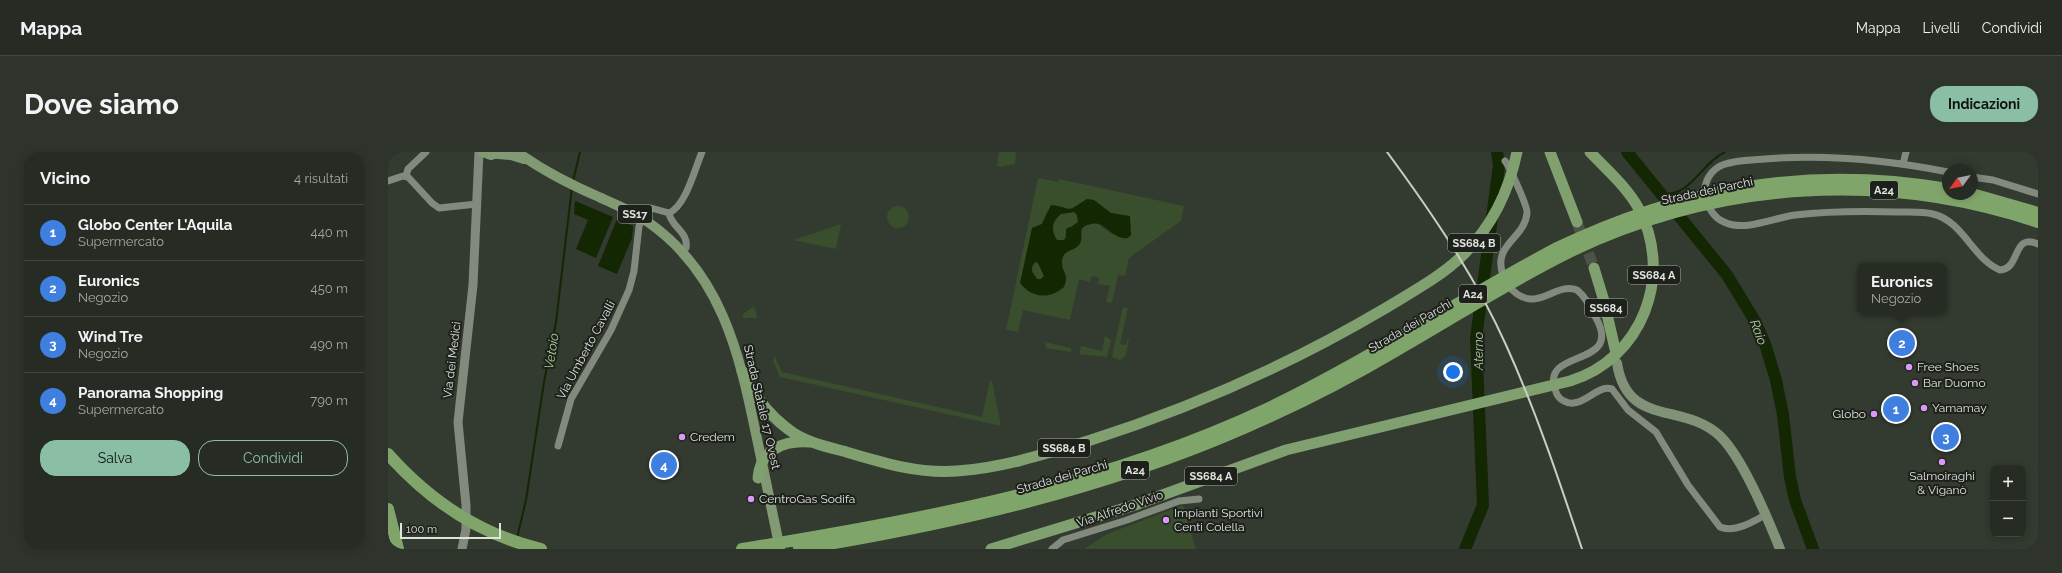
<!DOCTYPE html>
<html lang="it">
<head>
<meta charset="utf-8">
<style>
	body { margin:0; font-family:Raleway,sans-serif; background:#2e342b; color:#f1f3f6 }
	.controls { position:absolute; right:12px; bottom:12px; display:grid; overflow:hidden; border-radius:8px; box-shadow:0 2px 10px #0003 }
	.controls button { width:36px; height:36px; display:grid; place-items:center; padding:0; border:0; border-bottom:1px solid #424841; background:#262c23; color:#f1f3f6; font:20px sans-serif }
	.compass { position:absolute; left:1554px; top:12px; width:36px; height:36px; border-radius:50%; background:#262c23; box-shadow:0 2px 10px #0003; rotate:237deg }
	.scale { position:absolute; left:12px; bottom:10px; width:101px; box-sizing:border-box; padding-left:4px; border:2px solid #dee3dc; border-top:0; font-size:11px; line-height:14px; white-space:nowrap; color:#dee3dc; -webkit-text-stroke:3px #1d201b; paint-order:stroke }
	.you { position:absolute; left:1065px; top:220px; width:14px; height:14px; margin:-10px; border:3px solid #fff; border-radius:50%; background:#1a73e8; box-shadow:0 0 0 6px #1a73e833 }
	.badge { display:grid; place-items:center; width:26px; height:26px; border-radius:50%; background:#8abfa5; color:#fff; font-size:13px; font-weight:700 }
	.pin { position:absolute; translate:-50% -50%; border:2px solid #fff; box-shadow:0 1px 4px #0006 }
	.popup { position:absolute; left:1469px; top:111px; width:90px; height:52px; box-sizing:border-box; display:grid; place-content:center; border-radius:8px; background:#262c23; filter:drop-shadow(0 1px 3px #0005); font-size:13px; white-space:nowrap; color:#a4a7a6 }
	.popup b { font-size:15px; color:#f1f3f6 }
	.popup::after { content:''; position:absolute; left:50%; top:100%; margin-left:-8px; border:8px solid transparent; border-top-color:#262c23 }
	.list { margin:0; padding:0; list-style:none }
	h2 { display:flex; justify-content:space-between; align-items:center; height:52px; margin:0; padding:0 16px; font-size:17px }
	h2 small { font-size:13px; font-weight:400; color:#a4a7a6 }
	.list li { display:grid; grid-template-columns:26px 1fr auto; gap:12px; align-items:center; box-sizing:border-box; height:56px; padding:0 16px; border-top:1px solid #424841 }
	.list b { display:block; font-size:15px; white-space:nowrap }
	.list p { margin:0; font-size:13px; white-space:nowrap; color:#a4a7a6 }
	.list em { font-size:13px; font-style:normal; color:#a4a7a6 }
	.actions { display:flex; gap:8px; padding:12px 16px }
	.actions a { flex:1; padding:9px 0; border:1px solid #8abfa5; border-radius:16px; text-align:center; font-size:14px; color:#8abfa5 }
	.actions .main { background:#8abfa5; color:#111 }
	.map { position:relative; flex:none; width:1650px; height:397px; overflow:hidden; border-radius:16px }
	header { display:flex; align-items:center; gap:24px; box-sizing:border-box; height:56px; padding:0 20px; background:#262c23; border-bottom:1px solid #424841 }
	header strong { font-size:19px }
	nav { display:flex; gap:22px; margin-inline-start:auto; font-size:14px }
	.intro { display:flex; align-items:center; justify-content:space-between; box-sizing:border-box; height:96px; padding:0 24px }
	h1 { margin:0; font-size:28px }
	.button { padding:10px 18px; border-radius:16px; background:#8abfa5; color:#111; font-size:14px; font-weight:700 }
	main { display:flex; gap:24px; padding:0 24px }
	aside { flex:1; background:#262c23; border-radius:16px; box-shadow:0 2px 10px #0003 }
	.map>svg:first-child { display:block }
</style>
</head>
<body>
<header>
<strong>Mappa</strong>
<nav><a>Mappa</a><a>Livelli</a><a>Condividi</a></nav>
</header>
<div class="intro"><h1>Dove siamo</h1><a class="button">Indicazioni</a></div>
<main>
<aside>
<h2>Vicino<small>4 risultati</small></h2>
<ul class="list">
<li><span class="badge" style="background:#3f7fe0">1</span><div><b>Globo Center L'Aquila</b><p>Supermercato</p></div><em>440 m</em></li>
<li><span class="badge" style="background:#3f7fe0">2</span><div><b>Euronics</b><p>Negozio</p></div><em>450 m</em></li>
<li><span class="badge" style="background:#3f7fe0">3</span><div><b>Wind Tre</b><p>Negozio</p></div><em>490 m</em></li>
<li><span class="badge" style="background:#3f7fe0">4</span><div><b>Panorama Shopping</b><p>Supermercato</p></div><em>790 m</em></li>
</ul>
<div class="actions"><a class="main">Salva</a><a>Condividi</a></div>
</aside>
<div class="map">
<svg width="1650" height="397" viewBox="0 0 1650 397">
	<rect width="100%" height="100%" fill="#333a2f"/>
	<path fill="#394e2c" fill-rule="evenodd" d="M611,0H628L627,12L609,15Z
		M650,26L670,30L671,27L796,54L793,69L741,106L737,124L730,123L724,151L718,150L722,134L710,132L711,126L704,124L702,130L691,127L682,168L635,158L630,180L618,178ZM706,48L723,61L732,64L743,73L736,87C732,84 729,84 724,82C712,77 711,63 693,77L694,84L687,96C677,97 672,106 675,115L641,140L644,76L654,72L659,59L675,56L681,58L688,56L692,51Z
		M499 65a11 11 0 1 1 22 0a11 11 0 1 1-22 0Z
		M686,60L689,63L690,70L683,75H680L676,88H669C662,78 665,69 673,62Z
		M453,72L448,97L405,88Z
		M647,110L650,111L656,124L653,127H649L644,117Z
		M365,155L367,156L369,166H355V162Z
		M735,155L740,156L732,192L738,193L740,186H741L738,203L732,208L726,206L724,204Z
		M717,184L723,188L719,205L691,202L693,194L714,199Z
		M657,190L683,196V200L658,196Z
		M386,203L394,220L594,265L602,228L604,229L613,274L392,225L385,209Z
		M795,353L808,397H696L719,382Z"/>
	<path fill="#132703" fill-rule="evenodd" d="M699,47L706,48L723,61L742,64L743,83L740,86C728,88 720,75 711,72C706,71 704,72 699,73C688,77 697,86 691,93C685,100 676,97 674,108C672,119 682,121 676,135C661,148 644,146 632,131L644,76L654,72L663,53C688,56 675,62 699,47ZM686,60L689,63L690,70L683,75L678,77V86L676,88H669C662,78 664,69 673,62ZM647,110L650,111L656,124L653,127H649L644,120V114Z
		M187,49L225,65L208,106L188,97L200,68L186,62Z
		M229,67L245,74L244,86L229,122L210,114Z"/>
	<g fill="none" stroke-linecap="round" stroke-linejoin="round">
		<path stroke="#132703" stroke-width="2" d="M185,29L192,0
			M1274,42C1304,44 1313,11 1337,0
			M129,386L138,348L156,230L168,170L184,35"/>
		<path stroke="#132703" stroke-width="12" d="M1239,0L1339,123L1367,169L1377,192L1388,228L1395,263L1402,325L1407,348L1425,397
			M1077,397L1095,353L1088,186L1111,13L1109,0"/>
		<path stroke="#4d5349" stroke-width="11" stroke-dasharray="11 5.5" stroke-linecap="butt" d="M1189,70L1206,116"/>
		<path stroke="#828a7e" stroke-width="7" d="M1117,9C1121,14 1140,55 1139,61C1137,87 1104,92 1115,123C1117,130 1122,137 1129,142C1152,158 1168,130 1189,138C1198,145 1203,156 1208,166C1236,216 1153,196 1167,237C1168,241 1171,247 1176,249C1193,259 1210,231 1224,237L1240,258L1268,280L1300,333L1332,375C1346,381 1365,370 1377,363
			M1515,12L1518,0
			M1560,20C1500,8 1438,2 1377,7C1363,8 1345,8 1332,14C1320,21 1314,34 1318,47C1321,57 1326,66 1336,70C1357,80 1385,66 1407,63C1441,59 1475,59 1509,60C1521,60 1534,59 1545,62C1575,69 1585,107 1612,118C1633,117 1624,80 1650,92
			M18,24L20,17L38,0
			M1584,25L1605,28L1650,42
			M0,29L15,24L20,25L44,51L51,56L89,52
			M281,61C283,75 301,80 298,96L295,100
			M170,294L183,247L223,178L241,138L246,119L251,74L257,61L263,56L281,61C298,54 307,16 314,0
			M664,397L675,388L739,368L791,349L811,347"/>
		<path stroke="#828a7e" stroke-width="9" d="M74,397L78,377V353L70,270L85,133L91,0"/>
		<path stroke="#819278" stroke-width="10" d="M1229,211C1239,276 1294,249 1332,284C1355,306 1380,367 1392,397"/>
		<path stroke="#819a73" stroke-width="10" d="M95,0L103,3L113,0
			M129,0C154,18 183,33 211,45C228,53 245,59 260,70C333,121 351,200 368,282C376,320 384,359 392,397
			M110,2L123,3L136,7"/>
		<path stroke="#80a06f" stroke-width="11" d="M1162,0L1189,70
			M1206,116L1216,149L1227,197
			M354,219C366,244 384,267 407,282C422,291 439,295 455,299C492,310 530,322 569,319C614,316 657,302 700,289C803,256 903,212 996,157C1024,140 1054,124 1076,102C1105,73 1121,39 1129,0
			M370,326C372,298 396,288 421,290
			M603,397L747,353L898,298L1182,229C1254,207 1286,124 1251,57C1239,35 1219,18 1202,0"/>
		<path stroke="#80a56b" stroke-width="12" d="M1584,42L1650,61
			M0,302C41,348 93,383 153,397
			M0,357L10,397
			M354,397C533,368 713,335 879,257C978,209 1070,149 1167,97C1294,36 1420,13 1560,37
			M411,397C563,372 714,338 856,276C909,253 960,227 1009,198C1067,165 1122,129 1181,100C1329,29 1495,18 1650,70"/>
		<path stroke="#c8cdc5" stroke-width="2" d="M999,0C1044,61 1087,124 1118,193C1148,259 1171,328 1194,397"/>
	</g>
	<g fill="#d99af7" stroke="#1d201b" stroke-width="1.5">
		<circle cx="1521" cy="215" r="4"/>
		<circle cx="1527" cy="231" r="4"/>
		<circle cx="1536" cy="256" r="4"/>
		<circle cx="1486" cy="262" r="4"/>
		<circle cx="294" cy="285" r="4"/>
		<circle cx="1554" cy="310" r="4"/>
		<circle cx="363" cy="347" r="4"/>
		<circle cx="778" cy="368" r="4"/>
	</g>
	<g text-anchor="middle" stroke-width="4" stroke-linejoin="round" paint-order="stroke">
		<g fill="#1d201b" stroke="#a4a8a2" stroke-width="1">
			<rect x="1482" y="29" width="28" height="18" rx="3"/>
			<rect x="230" y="53" width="34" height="18" rx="3"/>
			<rect x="1060" y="82" width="52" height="18" rx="3"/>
			<rect x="1240" y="114" width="52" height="18" rx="3"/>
			<rect x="1071" y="133" width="28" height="18" rx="3"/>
			<rect x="1197" y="147" width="42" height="18" rx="3"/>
			<rect x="650" y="287" width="52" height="18" rx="3"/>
			<rect x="733" y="309" width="28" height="18" rx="3"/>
			<rect x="797" y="315" width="52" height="18" rx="3"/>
		</g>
		<g font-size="11" font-weight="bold" fill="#dee3dc">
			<text x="1496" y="42">A24</text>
			<text x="247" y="66">SS17</text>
			<text x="1086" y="95">SS684 B</text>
			<text x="1266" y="127">SS684 A</text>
			<text x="1085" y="146">A24</text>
			<text x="1218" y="160">SS684</text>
			<text x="676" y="300">SS684 B</text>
			<text x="747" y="322">A24</text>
			<text x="823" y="328">SS684 A</text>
		</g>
		<g font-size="12" fill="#dee3dc" stroke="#1d201b">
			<text transform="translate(1319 39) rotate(-12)" y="4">Strada dei Parchi</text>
			<text transform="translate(1022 174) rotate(-30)" y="4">Strada dei Parchi</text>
			<text transform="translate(198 198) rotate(-62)" y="4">Via Umberto Cavalli</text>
			<text transform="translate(64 208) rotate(-83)" y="4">Via dei Medici</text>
			<text transform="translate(374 255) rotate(77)" y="4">Strada Statale 17 Ovest</text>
			<text transform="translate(674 325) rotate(-16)" y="4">Strada dei Parchi</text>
			<text transform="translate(732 357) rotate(-19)" y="4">Via Alfredo Vivio</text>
		</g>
		<g font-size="12" fill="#dee3dc" stroke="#1d201b" text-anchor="start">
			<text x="1529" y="219">Free Shoes</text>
			<text x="1535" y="235">Bar Duomo</text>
			<text x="1544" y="260">Yamamay</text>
			<text x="1478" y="266" text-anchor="end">Globo</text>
			<text x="302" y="289">Credem</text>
			<text x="1554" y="328" text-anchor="middle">Salmoiraghi<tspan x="1554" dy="14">&amp; Viganò</tspan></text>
			<text x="371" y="351">CentroGas Sodifa</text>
			<text x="786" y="365">Impianti Sportivi<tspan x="786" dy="14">Centi Colella</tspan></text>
		</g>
		<g font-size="13" font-style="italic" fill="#a5cc8e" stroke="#1d201b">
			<text transform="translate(1371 180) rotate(69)" y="5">Raio</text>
			<text transform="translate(163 199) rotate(-81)" y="5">Vetoio</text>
			<text transform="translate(1090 199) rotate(-90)" y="5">Aterno</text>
		</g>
	</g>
</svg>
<div class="controls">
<button>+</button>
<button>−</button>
</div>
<svg class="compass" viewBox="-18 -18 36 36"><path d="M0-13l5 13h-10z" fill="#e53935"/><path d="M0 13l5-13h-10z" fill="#a4a7a6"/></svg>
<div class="scale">100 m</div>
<div class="you"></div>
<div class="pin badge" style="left:1508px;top:257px;background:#3f7fe0">1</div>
<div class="pin badge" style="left:1514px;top:191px;background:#3f7fe0">2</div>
<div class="popup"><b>Euronics</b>Negozio</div>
<div class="pin badge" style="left:1558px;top:285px;background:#3f7fe0">3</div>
<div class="pin badge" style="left:276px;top:313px;background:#3f7fe0">4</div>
</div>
</main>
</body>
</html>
